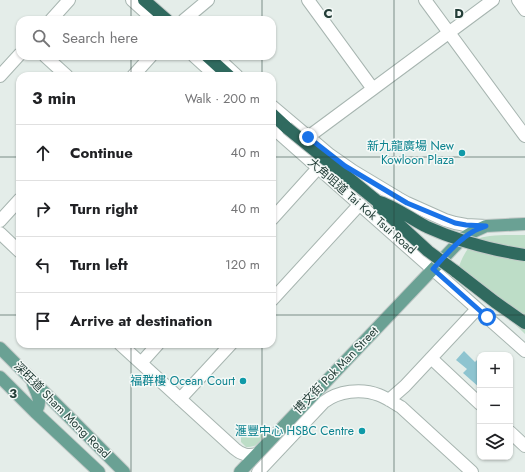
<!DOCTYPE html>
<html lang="en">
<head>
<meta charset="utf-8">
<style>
	body { margin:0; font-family:Jost,"Noto Sans TC",sans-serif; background:#f6f6f6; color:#202124 }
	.controls { position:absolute; right:12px; bottom:12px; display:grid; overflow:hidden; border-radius:8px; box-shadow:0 1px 3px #0004 }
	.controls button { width:36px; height:36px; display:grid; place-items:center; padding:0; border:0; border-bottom:1px solid #e0e0e0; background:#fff; color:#202124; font:20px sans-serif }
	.stop { position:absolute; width:12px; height:12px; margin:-9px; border:3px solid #1a73e8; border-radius:50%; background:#fff }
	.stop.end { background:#1a73e8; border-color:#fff; box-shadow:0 1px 4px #0008 }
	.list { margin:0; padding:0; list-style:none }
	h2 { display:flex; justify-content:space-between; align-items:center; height:52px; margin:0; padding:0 16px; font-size:17px }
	h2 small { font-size:13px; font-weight:400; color:#757577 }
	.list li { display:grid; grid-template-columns:26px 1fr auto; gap:12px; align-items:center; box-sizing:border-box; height:56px; padding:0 16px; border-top:1px solid #e0e0e0 }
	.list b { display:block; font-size:15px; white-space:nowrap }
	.list em { font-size:13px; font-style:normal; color:#757577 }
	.icon { flex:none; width:22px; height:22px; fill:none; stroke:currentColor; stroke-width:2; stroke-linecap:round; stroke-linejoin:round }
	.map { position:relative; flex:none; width:525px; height:472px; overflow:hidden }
	.search { position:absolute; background:#fff; box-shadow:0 1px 3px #0004; left:16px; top:16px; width:260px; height:44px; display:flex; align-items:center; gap:10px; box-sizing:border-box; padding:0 14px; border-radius:12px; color:#757577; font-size:15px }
	.panel { position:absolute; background:#fff; box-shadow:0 1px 3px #0004; left:16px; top:72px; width:260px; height:276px; border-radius:12px }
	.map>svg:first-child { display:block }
</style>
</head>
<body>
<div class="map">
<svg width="525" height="472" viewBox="0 0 525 472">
	<rect width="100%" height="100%" fill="#e4ede9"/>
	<path fill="#bdddc7" d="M525,235V334L458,269C462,258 467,247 476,240C483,234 515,235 525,235Z
		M258,429L263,431L264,433C260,443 257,447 246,447L241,442V436L251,431Z"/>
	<path fill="#8ec4d0" d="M464,351L475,362L478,359L480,360V388L463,373L467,369L456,360Z"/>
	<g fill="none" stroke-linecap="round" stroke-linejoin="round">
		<g stroke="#a7b5b0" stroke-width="14">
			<path id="minor" d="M132,0L154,20
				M308,0L373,89
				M425,0L525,136
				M518,0L525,10
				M51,20L69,0
				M184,20L208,0
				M45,56L67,76
				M194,56L216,76
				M223,63L237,76
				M0,76L20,54
				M133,76L151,56
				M272,106L330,155L353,171L398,198L407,203L445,220L455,223L466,225L486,226
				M272,127L525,351
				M303,142L308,137L493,0
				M272,219L318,168
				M0,221L20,199
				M0,233L20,252
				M272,300L360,204
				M120,344L235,449C242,455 248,456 257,454
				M431,358L480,404
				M141,363L158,344
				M180,399L231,344
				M389,400L405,386L477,309
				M510,432L525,446
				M258,472L324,402C338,391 361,388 379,395C387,398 394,403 401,407L472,472"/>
		</g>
		<g stroke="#c2c9c7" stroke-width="14">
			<path id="major" d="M0,348L124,472
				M0,377L35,412L99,472
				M33,384C37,394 43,403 35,412
				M240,472L454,247L463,238L473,232L486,226L525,224"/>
		</g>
		<g stroke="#c2c9c7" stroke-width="14">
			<path id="highway" d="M144,0L167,20
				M207,56L229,76
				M272,114L287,128
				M455,271L495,302L525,323"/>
		</g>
		<use href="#minor" stroke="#fff" stroke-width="12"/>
		<use href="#major" stroke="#6aa194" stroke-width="12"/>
		<use href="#highway" stroke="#306a5f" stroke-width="12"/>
		<g stroke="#c2c9c7" stroke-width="14" stroke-linecap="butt">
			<path id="highway-bridge" d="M287,128L377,201C393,205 411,219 427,227C458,241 491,250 525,255
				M379,206L428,251L455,271"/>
		</g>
		<use href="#highway-bridge" stroke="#306a5f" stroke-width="12"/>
	</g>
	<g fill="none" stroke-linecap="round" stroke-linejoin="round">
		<path stroke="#1a73e8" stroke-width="5" d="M308,137L345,166L407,203L455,223L466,225L486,226C482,228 477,229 474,231C458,240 445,256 433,269L487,317"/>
	</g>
	<path fill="none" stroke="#243e38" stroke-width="1" stroke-opacity="0.55" d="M131,0V20M262,0V20M394,0V472M131,56V76M262,56V76M0,157H20M272,157H525M0,315H20M272,315H525M131,344V472M262,344V472"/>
	<g fill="#0f9aa8" stroke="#f4f9f7" stroke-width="1.5">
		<circle cx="462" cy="153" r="4"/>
		<circle cx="243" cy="381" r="4"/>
		<circle cx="362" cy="431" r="4"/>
	</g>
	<g text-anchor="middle" stroke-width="3" stroke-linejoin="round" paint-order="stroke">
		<g font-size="12" fill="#0d838f" stroke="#f4f9f7" text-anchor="end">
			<text x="454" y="150">新九龍廣場 New<tspan x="454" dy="14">Kowloon Plaza</tspan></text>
			<text x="235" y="385">福群樓 Ocean Court</text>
			<text x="354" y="435">滙豐中心 HSBC Centre</text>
		</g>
		<g font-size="12" fill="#243e38" stroke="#f4f9f7">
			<text transform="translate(362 206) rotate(41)" y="4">大角咀道 Tai Kok Tsui Road</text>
			<text transform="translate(336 370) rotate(-46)" y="4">博文街 Pok Man Street</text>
			<text transform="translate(62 410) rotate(45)" y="4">深旺道 Sham Mong Road</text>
		</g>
	</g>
	<g font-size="13" text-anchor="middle" font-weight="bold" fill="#243e38" stroke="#f4f9f7" stroke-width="3" stroke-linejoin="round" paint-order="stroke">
		<text x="328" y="18">C</text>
		<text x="459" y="18">D</text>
		<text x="13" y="398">3</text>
	</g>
</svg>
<div class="controls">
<button>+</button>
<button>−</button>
<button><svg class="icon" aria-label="layers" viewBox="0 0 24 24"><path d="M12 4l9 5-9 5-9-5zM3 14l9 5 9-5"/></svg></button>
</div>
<div class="stop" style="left:487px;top:317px"></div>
<div class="stop end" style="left:308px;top:137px"></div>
<div class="search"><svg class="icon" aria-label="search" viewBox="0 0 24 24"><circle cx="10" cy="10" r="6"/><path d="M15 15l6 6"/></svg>Search here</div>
<section class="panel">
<h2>3 min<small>Walk · 200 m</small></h2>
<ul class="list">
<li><svg class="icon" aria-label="ahead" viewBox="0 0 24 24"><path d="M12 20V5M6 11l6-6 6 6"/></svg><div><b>Continue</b></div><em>40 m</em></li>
<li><svg class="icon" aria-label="right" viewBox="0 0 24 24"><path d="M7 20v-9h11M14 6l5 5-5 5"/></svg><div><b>Turn right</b></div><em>40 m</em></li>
<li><svg class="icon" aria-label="left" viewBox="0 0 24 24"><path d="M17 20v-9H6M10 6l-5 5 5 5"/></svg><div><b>Turn left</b></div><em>120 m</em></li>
<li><svg class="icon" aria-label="arrive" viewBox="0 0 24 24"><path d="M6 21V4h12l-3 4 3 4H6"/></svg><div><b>Arrive at destination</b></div></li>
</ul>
</section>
</div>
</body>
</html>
